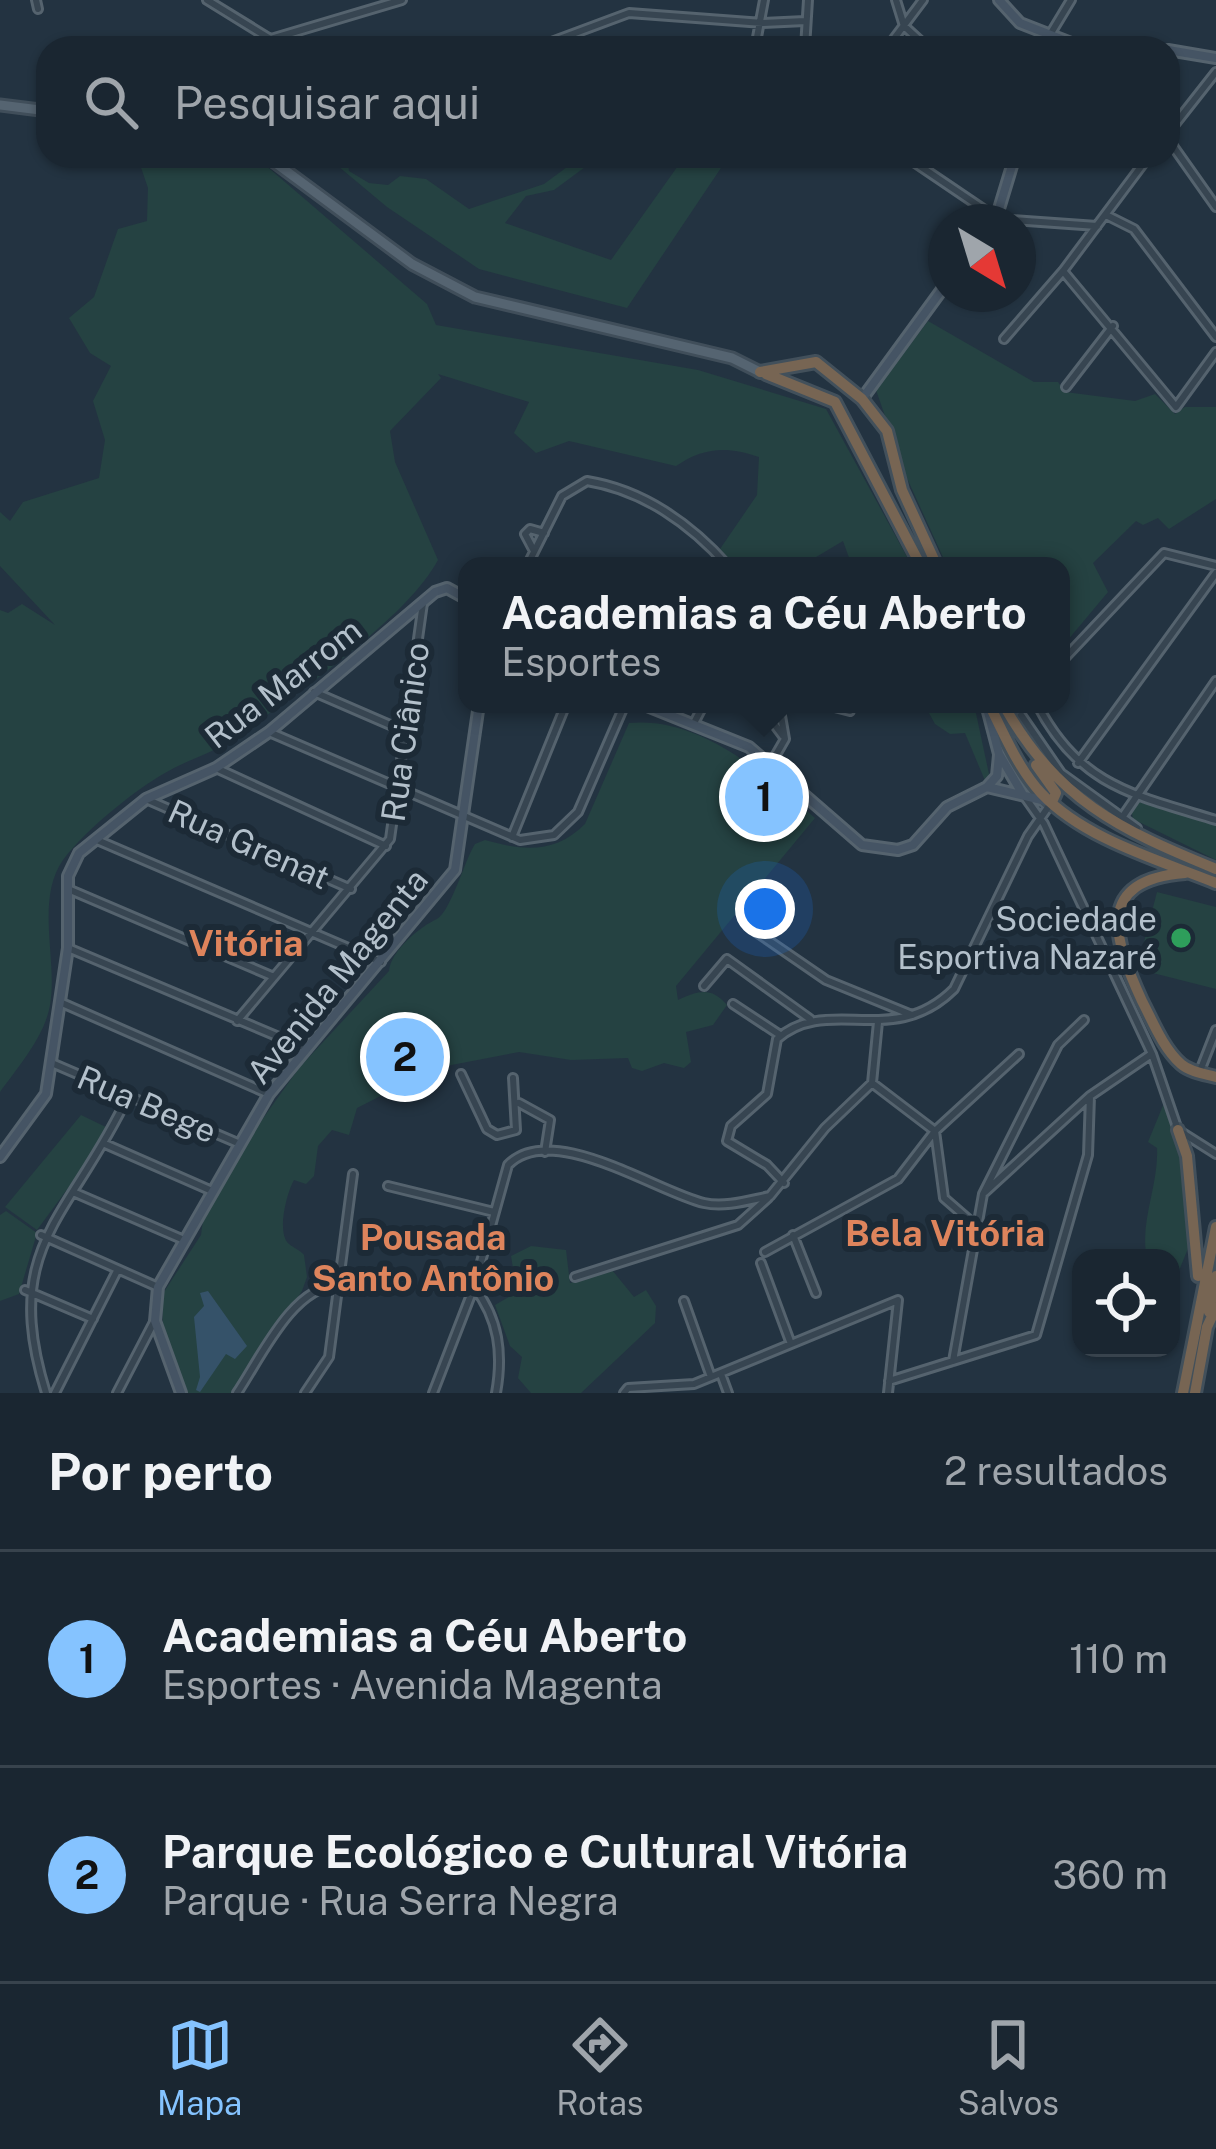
<!DOCTYPE html>
<html lang="pt">
<head>
<meta charset="utf-8">
<style>
	body { margin:0; font-family:"Public Sans",sans-serif; background:#232e39; color:#f1f3f6 }
	.controls { position:absolute; right:36px; bottom:36px; display:grid; overflow:hidden; border-radius:24px; box-shadow:0 3px 9px #0004 }
	.controls button { width:108px; height:108px; display:grid; place-items:center; padding:0; border:0; border-bottom:3px solid #38434d; background:#1a2631; color:#f1f3f6; font:60px sans-serif }
	.compass { position:absolute; left:928px; top:204px; width:108px; height:108px; border-radius:50%; background:#1a2631; box-shadow:0 3px 9px #0004; rotate:142deg }
	.you { position:absolute; left:765px; top:909px; width:42px; height:42px; margin:-30px; border:9px solid #fff; border-radius:50%; background:#1a73e8; box-shadow:0 0 0 18px #1a73e833 }
	.badge { display:grid; place-items:center; width:78px; height:78px; border-radius:50%; background:#85c3ff; color:#111; font-size:39px; font-weight:700 }
	.pin { position:absolute; translate:-50% -50%; border:6px solid #fff; box-shadow:0 3px 12px #0006 }
	.popup { position:absolute; left:458px; top:557px; width:612px; height:156px; box-sizing:border-box; display:grid; place-content:center; border-radius:24px; background:#1a2631; filter:drop-shadow(0 3px 9px #0005); font-size:39px; white-space:nowrap; color:#9fa5ab }
	.popup b { font-size:45px; color:#f1f3f6 }
	.popup::after { content:''; position:absolute; left:50%; top:100%; margin-left:-24px; border:24px solid transparent; border-top-color:#1a2631 }
	.list { margin:0; padding:0; list-style:none }
	h2 { display:flex; justify-content:space-between; align-items:center; height:156px; margin:0; padding:0 48px; font-size:51px }
	h2 small { font-size:39px; font-weight:400; color:#9fa5ab }
	.list li { display:grid; grid-template-columns:78px 1fr auto; gap:36px; align-items:center; box-sizing:border-box; height:216px; padding:0 48px; border-top:3px solid #38434d }
	.list b { display:block; font-size:45px; white-space:nowrap }
	.list p { margin:0; font-size:39px; white-space:nowrap; color:#9fa5ab }
	.list em { font-size:39px; font-style:normal; color:#9fa5ab }
	.icon { flex:none; width:66px; height:66px; fill:none; stroke:currentColor; stroke-width:2; stroke-linecap:round; stroke-linejoin:round }
	.map { position:relative; flex:none; width:1216px; height:1393px; overflow:hidden }
	.search { position:absolute; background:#1a2631; box-shadow:0 3px 9px #0004; left:36px; right:36px; top:36px; height:132px; display:flex; align-items:center; gap:30px; box-sizing:border-box; padding:0 42px; border-radius:36px; color:#9fa5ab; font-size:45px }
	.sheet { height:588px; background:#1a2631 }
	nav { display:flex; justify-content:space-around; align-items:center; box-sizing:border-box; height:168px; border-top:3px solid #38434d; background:#1a2631; font-size:33px; color:#9fa5ab }
	nav a { display:grid; justify-items:center; gap:6px }
	nav .on { color:#85c3ff }
	.map>svg:first-child { display:block }
</style>
</head>
<body>
<div class="map">
<svg width="1216" height="1393" viewBox="0 0 1216 1393">
	<rect width="100%" height="100%" fill="#233341"/>
	<path fill="#254242" d="M137,156L257,158L427,304L436,325L698,370L826,409L912,566H852L843,541L801,566H732L720,549L757,495L759,457C727,446 704,447 676,466L569,441L536,453L514,433L529,402L438,374L441,378L390,431L395,462L438,560C406,620 289,699 232,740C214,752 193,758 174,768C139,786 86,829 63,860C35,900 58,961 50,1005C45,1036 18,1067 0,1092V610L8,613L22,604L55,625L0,566V512L10,521L23,502L99,478L105,440L93,401L111,366L90,353L69,318L94,297L118,229L147,221L148,188Z
		M326,156H347L349,171L369,183L388,185L400,176L426,179L469,209L544,184L582,156H600L554,190L526,196L505,223L611,260L685,156H729L627,308L479,269L387,207Z
		M928,321L1034,382H1058L1065,392L1135,401L1155,394L1175,414L1185,407H1216V499L1169,529L1158,518L1143,525L1136,521L1093,563L1108,592L1062,647L1061,566H947L906,476L876,390Z
		M924,704H974L989,774L986,783L965,733L950,734L935,724Z
		M629,723C701,716 765,775 815,818L676,986L678,1000C698,991 711,986 727,1005L713,1025L686,1032L691,1062L684,1068L664,1063L642,1071L632,1068L628,1058L571,1060L519,1052L436,1068L357,1108L349,1135L332,1130L318,1146L314,1176L306,1184L294,1180C287,1192 276,1233 289,1244C294,1248 300,1250 304,1255L307,1277L302,1291L233,1393H188L163,1335L162,1295L201,1235L206,1198L299,1068L389,971C391,950 421,926 437,919C451,911 465,859 475,844L485,840C524,851 555,854 585,824Z
		M1139,802L1216,825V860L1133,819L1131,808Z
		M1157,892L1216,907V989L1137,969Z
		M1164,1103L1181,1155L1189,1246L1172,1288L1171,1258H1147C1139,1223 1159,1185 1157,1148L1148,1142Z
		M81,1115L108,1128L105,1138L37,1230L5,1207Z
		M6,1211L37,1233L19,1294L0,1301V1215Z
		M531,1246L566,1250L570,1283L612,1270L634,1297L646,1290L656,1306L655,1323L581,1393H531L518,1378L522,1357L510,1346L495,1305L517,1292L511,1256Z"/>
	<path fill="#355269" d="M208,1291L247,1346L235,1359L226,1354L200,1392L196,1390L200,1377L194,1317L204,1306L200,1293Z"/>
	<g fill="none" stroke-linecap="round" stroke-linejoin="round">
		<g stroke="#55636e" stroke-width="12">
			<path id="street" d="M36,0L38,9
				M207,0L285,48
				M896,0L904,26L928,48
				M1048,38L1071,0
				M271,39L402,0
				M535,48L629,13L763,23L805,21
				M755,48L764,0
				M805,48L808,0
				M887,48L923,0
				M1168,133L1216,72
				M1168,139L1216,207
				M905,156L998,219L1097,226
				M1106,215L1134,229L1216,337
				M1063,271L1176,407L1216,352
				M1004,339L1063,271L1149,156
				M1066,387L1113,326
				M534,551L525,534L530,529L544,533
				M527,566L562,496L587,481C643,490 691,524 728,566
				M1061,662L1164,553L1216,566
				M314,692L404,731
				M823,704L850,711
				M1037,704C1079,786 1134,795 1216,820
				M763,709L783,736
				M1021,715L1061,773L1137,828
				M694,723L704,704
				M269,732L520,840L554,835L578,812L625,704
				M1078,763L1216,573
				M770,765L785,739L779,704
				M216,768L386,846
				M1025,797L1044,824L1152,1054L1178,1130L1216,1154
				M146,799L351,889
				M1121,819L1216,681
				M512,837L566,704
				M97,840L381,962
				M68,889L274,977
				M994,907L1007,912
				M749,927L826,980L912,1015
				M68,948L305,1048
				M704,986L727,959L810,1019
				M62,1003L269,1094
				M733,1004L780,1035
				M237,1021L390,839L423,603
				M54,1064L240,1144
				M1200,1071L1216,1030
				M461,1074L487,1129L497,1135L516,1130L513,1078
				M872,1083L935,1131L944,1198L975,1225
				M519,1103L550,1120L545,1152
				M105,1144L212,1191
				M784,1183L767,1165L727,1141L731,1126L767,1094L777,1039C828,994 893,1050 954,989L1028,836L1051,803
				M388,1186L494,1212
				M73,1192L184,1240
				M985,1192L1090,1096L1150,1055
				M41,1235L158,1287
				M793,1235L816,1293
				M765,1252L898,1179L935,1131L1019,1054
				M761,1263L791,1344
				M575,1277L738,1225L768,1198
				M474,1287C499,1319 503,1354 496,1393
				M25,1290L93,1319
				M684,1301L711,1377
				M953,1361L983,1194L1058,1045L1084,1020
				M721,1374L728,1393
				M889,1381L1036,1335L1088,1155L1090,1096
				M46,1393C0,1245 70,1219 128,1096
				M55,1393L117,1271
				M117,1393L154,1322
				M237,1393C259,1361 293,1285 337,1286
				M305,1393L329,1357L353,1174
				M433,1393L474,1287L508,1165C551,1120 657,1192 704,1203C725,1208 750,1200 770,1196L825,1128L872,1083L878,1022
				M624,1393L628,1388L694,1384L898,1300L888,1393"/>
		</g>
		<g stroke="#55636e" stroke-width="14">
			<path id="secondary" d="M999,0L1020,23L1084,48
				M1168,50L1216,58
				M995,222L1015,156
				M862,399L946,284
				M642,704L749,747L862,845L898,850L913,845L947,807L987,787L1050,802
				M987,708L999,754L1022,793
				M987,787L997,776L999,755
				M0,1157L46,1094L68,948V876L79,853L146,799L216,768L269,732L435,592L447,588L467,599
				M181,1393L155,1321L158,1287L269,1094L455,870L479,704"/>
		</g>
		<g stroke="#404e5a" stroke-width="15">
			<path id="primary" d="M0,105L48,111
				M266,156L412,264L475,297L732,358L760,372"/>
		</g>
		<g stroke="#42505b" stroke-width="16">
			<path id="highway" d="M760,372L816,362L862,399L887,431L902,490L937,566
				M766,374L835,402L921,566
				M989,704C1004,734 1018,768 1041,793C1084,839 1159,860 1216,883
				M1003,704C1057,800 1118,829 1216,869
				M1036,765L1056,793L1052,802
				M1185,873C1093,880 1114,940 1142,1001C1153,1022 1163,1048 1181,1064C1190,1072 1205,1074 1216,1077
				M1178,1130L1187,1156L1198,1276
				M1209,1312L1216,1276
				M1183,1393L1216,1227
				M1195,1393L1207,1327L1216,1308"/>
		</g>
		<use href="#street" stroke="#374551" stroke-width="6"/>
		<use href="#secondary" stroke="#455464" stroke-width="8"/>
		<use href="#primary" stroke="#556471" stroke-width="9"/>
		<use href="#highway" stroke="#776553" stroke-width="10"/>
	</g>
	<circle fill="#2e9e5b" stroke="#1c2a36" stroke-width="4.5" cx="1181" cy="938" r="12"/>
	<g text-anchor="middle" stroke-width="12" stroke-linejoin="round" paint-order="stroke">
		<g font-size="33" fill="#b3c0cb" stroke="#1c2a36">
			<text transform="translate(283 683) rotate(-38)" y="12">Rua Marrom</text>
			<text transform="translate(405 732) rotate(-82)" y="12">Rua Ciânico</text>
			<text transform="translate(249 844) rotate(24)" y="12">Rua Grenat</text>
			<text transform="translate(337 976) rotate(-51)" y="12">Avenida Magenta</text>
			<text transform="translate(147 1104) rotate(23)" y="12">Rua Bege</text>
		</g>
		<g font-size="33" fill="#b3c0cb" stroke="#1c2a36" text-anchor="end">
			<text x="1157" y="931">Sociedade<tspan x="1157" dy="38">Esportiva Nazaré</tspan></text>
		</g>
		<g font-size="36" font-weight="bold" fill="#de845c" stroke="#1c2a36">
			<text x="246" y="956">Vitória</text>
			<text x="945" y="1246">Bela Vitória</text>
			<text x="433" y="1250">Pousada<tspan x="433" dy="41">Santo Antônio</tspan></text>
		</g>
	</g>
</svg>
<div class="controls">
<button><svg class="icon" aria-label="locate" viewBox="0 0 24 24"><circle cx="12" cy="12" r="6"/><path d="M12 2v4M12 18v4M2 12h4M18 12h4"/></svg></button>
</div>
<svg class="compass" viewBox="-18 -18 36 36"><path d="M0-13l5 13h-10z" fill="#e53935"/><path d="M0 13l5-13h-10z" fill="#9fa5ab"/></svg>
<div class="you"></div>
<div class="pin badge" style="left:764px;top:797px">1</div>
<div class="popup"><b>Academias a Céu Aberto</b>Esportes</div>
<div class="pin badge" style="left:405px;top:1057px">2</div>
<div class="search"><svg class="icon" aria-label="search" viewBox="0 0 24 24"><circle cx="10" cy="10" r="6"/><path d="M15 15l6 6"/></svg>Pesquisar aqui</div>
</div>
<section class="sheet">
<h2>Por perto<small>2 resultados</small></h2>
<ul class="list">
<li><span class="badge">1</span><div><b>Academias a Céu Aberto</b><p>Esportes · Avenida Magenta</p></div><em>110 m</em></li>
<li><span class="badge">2</span><div><b>Parque Ecológico e Cultural Vitória</b><p>Parque · Rua Serra Negra</p></div><em>360 m</em></li>
</ul>
</section>
<nav>
<a class="on"><svg class="icon" aria-label="map" viewBox="0 0 24 24"><path d="M3 6l6-2 6 2 6-2v14l-6 2-6-2-6 2zM9 4v14M15 6v14"/></svg>Mapa</a>
<a><svg class="icon" aria-label="directions" viewBox="0 0 24 24"><path d="M12 3l9 9-9 9-9-9zM9 14v-3h6M13 9l2 2-2 2"/></svg>Rotas</a>
<a><svg class="icon" aria-label="saved" viewBox="0 0 24 24"><path d="M7 4h10v16l-5-4-5 4z"/></svg>Salvos</a>
</nav>
</body>
</html>
